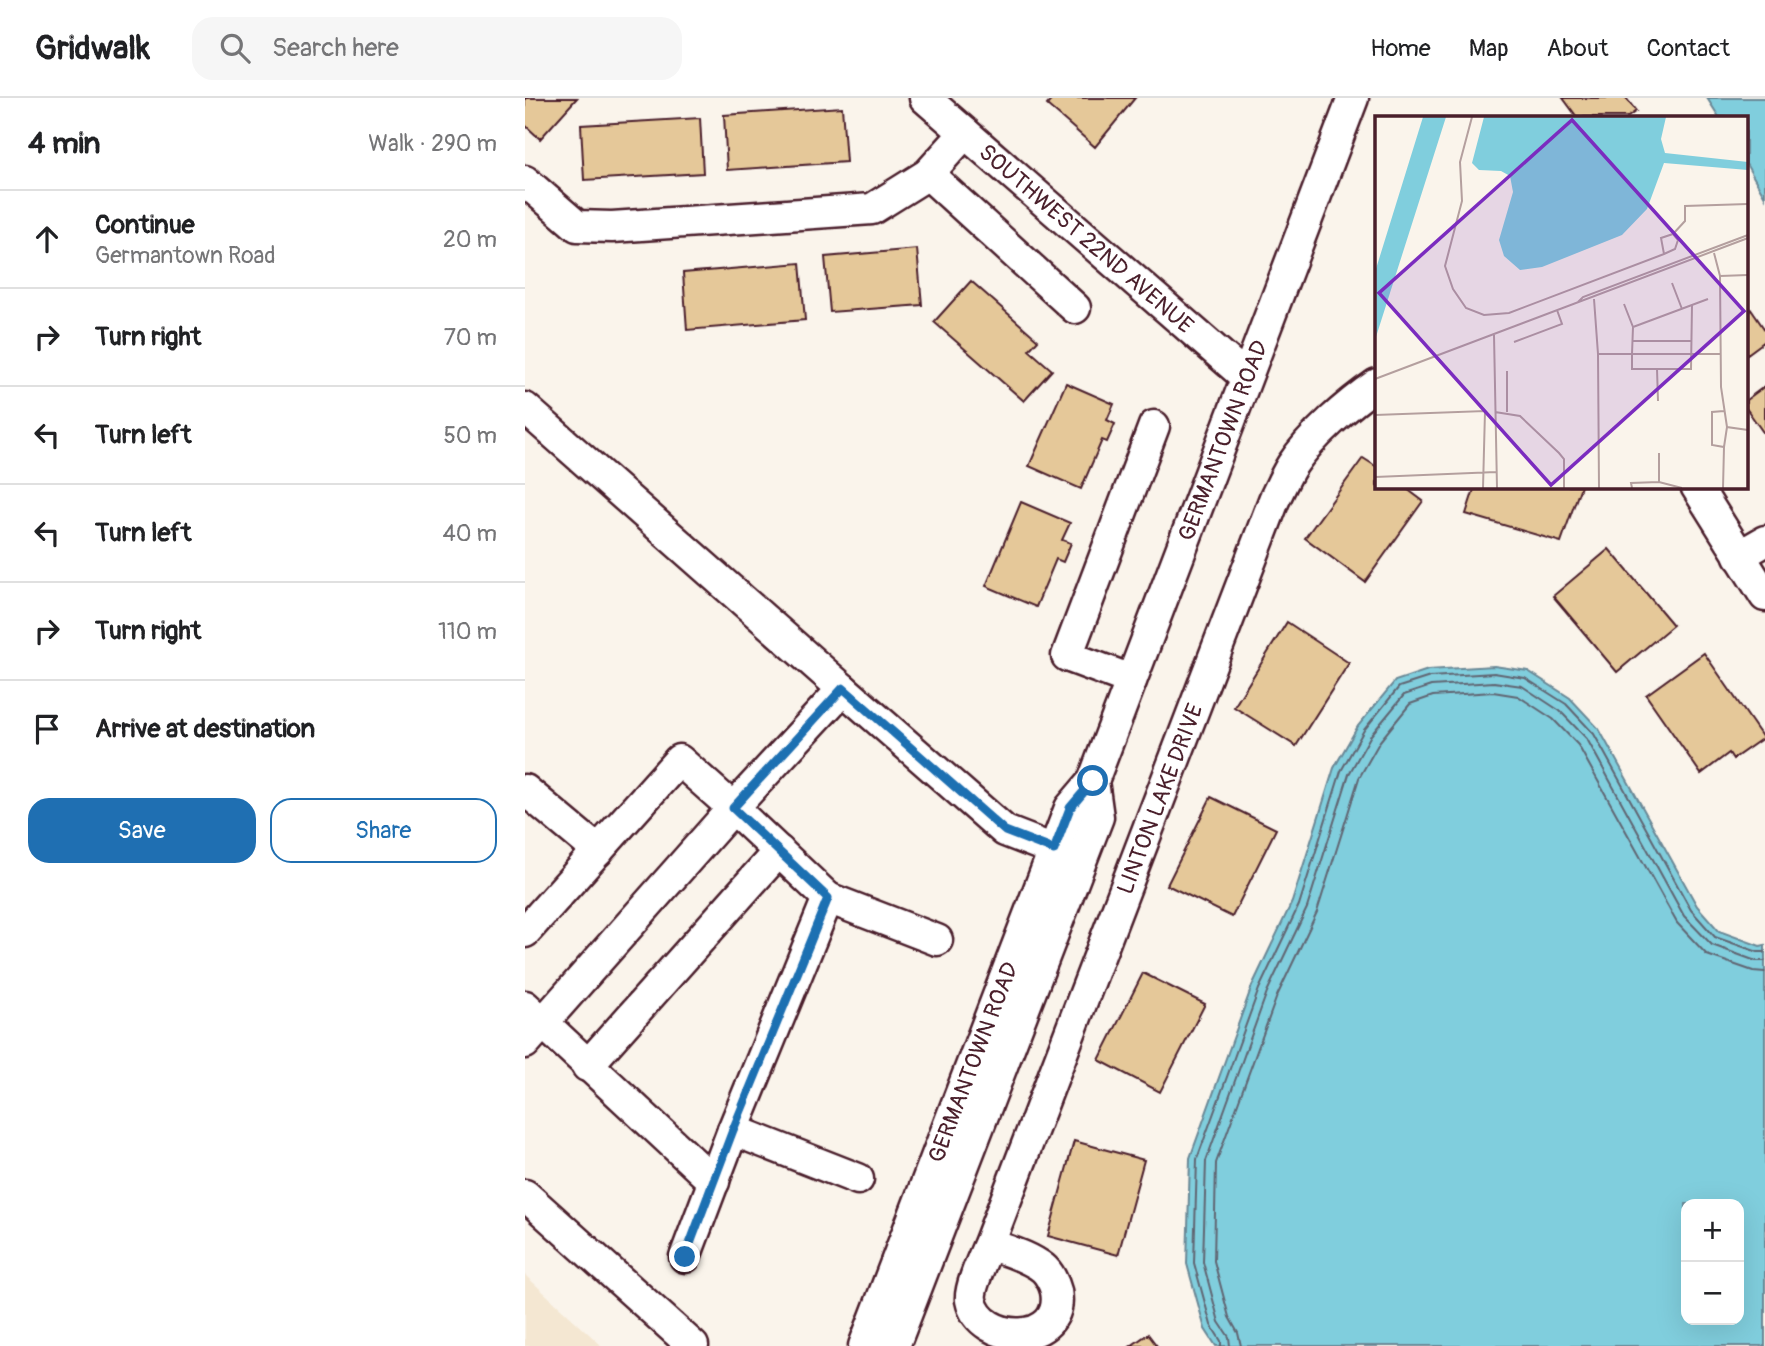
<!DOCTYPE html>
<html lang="en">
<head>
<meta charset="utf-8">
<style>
	body { margin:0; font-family:Pangolin,sans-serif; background:#f6f6f6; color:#202124 }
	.controls { position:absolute; right:21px; bottom:21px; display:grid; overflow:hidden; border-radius:14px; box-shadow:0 7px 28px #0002 }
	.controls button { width:63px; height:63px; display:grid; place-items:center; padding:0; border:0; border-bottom:2px solid #e0e0e0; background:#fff; color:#202124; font:35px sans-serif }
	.stop { position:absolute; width:21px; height:21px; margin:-16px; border:5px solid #1f6fb2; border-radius:50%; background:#fff }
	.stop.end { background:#1f6fb2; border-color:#fff; box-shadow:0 2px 7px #0008 }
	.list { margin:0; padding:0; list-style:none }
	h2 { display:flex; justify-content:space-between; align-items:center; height:91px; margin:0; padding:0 28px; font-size:30px }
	h2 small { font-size:23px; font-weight:400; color:#757577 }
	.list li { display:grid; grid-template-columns:46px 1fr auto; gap:21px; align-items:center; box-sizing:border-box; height:98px; padding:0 28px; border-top:2px solid #e0e0e0 }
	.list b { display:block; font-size:26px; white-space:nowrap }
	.list p { margin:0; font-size:23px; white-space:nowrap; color:#757577 }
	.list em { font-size:23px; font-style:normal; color:#757577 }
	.actions { display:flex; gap:14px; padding:21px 28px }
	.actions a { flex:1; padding:16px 0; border:2px solid #1f6fb2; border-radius:21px; text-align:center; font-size:24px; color:#1f6fb2 }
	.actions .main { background:#1f6fb2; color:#fff }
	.icon { flex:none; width:38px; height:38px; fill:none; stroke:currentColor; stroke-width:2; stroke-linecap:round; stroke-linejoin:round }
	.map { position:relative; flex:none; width:1240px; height:1248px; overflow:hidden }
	header { display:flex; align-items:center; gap:42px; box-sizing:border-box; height:98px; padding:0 35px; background:#fff; border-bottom:2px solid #e0e0e0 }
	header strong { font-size:33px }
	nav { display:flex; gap:38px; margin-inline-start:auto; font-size:24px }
	.search { width:490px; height:63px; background:#f6f6f6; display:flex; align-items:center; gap:18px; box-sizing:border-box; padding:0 24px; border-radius:21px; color:#757577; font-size:26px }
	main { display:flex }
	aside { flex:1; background:#fff }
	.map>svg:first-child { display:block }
</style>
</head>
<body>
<header>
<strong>Gridwalk</strong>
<div class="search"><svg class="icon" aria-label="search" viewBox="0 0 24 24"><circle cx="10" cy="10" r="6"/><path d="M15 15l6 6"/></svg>Search here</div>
<nav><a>Home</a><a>Map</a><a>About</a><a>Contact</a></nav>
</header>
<main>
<aside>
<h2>4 min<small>Walk · 290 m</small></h2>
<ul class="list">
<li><svg class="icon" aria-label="ahead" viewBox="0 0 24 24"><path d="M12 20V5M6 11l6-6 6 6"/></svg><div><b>Continue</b><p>Germantown Road</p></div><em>20 m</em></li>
<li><svg class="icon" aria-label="right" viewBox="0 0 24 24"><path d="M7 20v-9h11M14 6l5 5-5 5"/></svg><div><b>Turn right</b></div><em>70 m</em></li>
<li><svg class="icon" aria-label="left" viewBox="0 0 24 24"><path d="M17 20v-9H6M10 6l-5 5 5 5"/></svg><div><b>Turn left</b></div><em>50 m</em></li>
<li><svg class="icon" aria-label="left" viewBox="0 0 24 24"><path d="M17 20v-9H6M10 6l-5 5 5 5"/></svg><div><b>Turn left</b></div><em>40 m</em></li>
<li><svg class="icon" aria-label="right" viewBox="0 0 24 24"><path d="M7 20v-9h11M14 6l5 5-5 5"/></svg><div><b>Turn right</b></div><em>110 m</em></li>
<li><svg class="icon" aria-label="arrive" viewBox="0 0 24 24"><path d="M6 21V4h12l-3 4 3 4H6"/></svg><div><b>Arrive at destination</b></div></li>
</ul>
<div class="actions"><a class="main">Save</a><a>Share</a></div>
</aside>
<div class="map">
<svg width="1240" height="1248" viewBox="0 0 1240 1248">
	<rect width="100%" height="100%" fill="#faf4eb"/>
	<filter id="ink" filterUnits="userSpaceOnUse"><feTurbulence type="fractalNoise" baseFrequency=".0143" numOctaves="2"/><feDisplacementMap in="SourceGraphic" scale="14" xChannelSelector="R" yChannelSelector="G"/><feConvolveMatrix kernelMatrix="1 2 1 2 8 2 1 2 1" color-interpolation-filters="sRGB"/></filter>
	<g filter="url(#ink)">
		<path fill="#f4e7d2" d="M0,1177L77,1248H0Z"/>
		<path fill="#80cedd" stroke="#6a8896" stroke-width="2" fill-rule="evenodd" d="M1182,0H1240V99L1221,66V19H1194Z
			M969,568L1003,573L1045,600L1074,631L1172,808L1194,833L1235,848L1240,847V1248H691L680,1231L662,1166L665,1060L727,888L767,804L809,670L833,628L870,583L903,572ZM1161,1106H1214V1222H1161Z"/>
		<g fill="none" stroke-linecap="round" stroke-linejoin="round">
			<path stroke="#606572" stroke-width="2" d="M696,1248V1243L686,1227L669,1165L672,1061L734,891L774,807L816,673L839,632L874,589L905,579L969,575L1000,580L1041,606L1069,636L1166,812L1190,839L1233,854H1240
				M705,1248L704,1239L694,1224L678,1164L681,1063L742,894L782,810L824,676L846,637L879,597L906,588L969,584L997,588L1035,613L1062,641L1159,818L1187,847L1231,863H1240
				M716,1248L713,1235L704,1219L689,1163L691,1065L752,898L792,814L834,680L855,643L885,606L908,598L968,594L993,598L1028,621L1053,647L1152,825L1182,857L1228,873L1240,874"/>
		</g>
		<path fill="#e5c899" stroke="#4a1f2b" stroke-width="2" d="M0,0H52L15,41L0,27Z
			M528,0H610L570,49L522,7Z
			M1038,0H1101L1111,13L1103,19H1052Z
			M317,9L321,64L202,72L199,17Z
			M175,20L178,75L59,82L56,27Z
			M392,151L397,207L305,214L300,159Z
			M275,165L280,222L162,232L158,175Z
			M446,183L513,242L504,252L527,272L499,303L409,224Z
			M1221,204L1240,232V243L1221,257Z
			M541,285L589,306L582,322L590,326L582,344L577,342L556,391L504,368Z
			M1240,288V337L1221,310V302Z
			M838,360L852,369V388H878L898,403L840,484L780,440Z
			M950,388H1056L1036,444L941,416Z
			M496,404L545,425L537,442L546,445L538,464L531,461L511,509L461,488Z
			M1084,451L1148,527L1092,574L1028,498Z
			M762,524L824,565L771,648L709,609Z
			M1179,555L1238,640L1208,661L1204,655L1176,676L1121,597Z
			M686,699L751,731L707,819L642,787Z
			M618,875L680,906L635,994L574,962Z
			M549,1043L619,1062L593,1157L523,1138Z
			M623,1236L632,1248H606Z"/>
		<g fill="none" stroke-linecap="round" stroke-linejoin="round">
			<g stroke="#4a1f2b" stroke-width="35">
				<g id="minor">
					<path id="s1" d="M400,0L721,279"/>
					<path d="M403,76L550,210"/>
					<path d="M0,83L52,128L87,129L347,111L403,76L440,35"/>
					<path d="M0,310L318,591"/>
					<path d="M1171,388L1240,498"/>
					<path d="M1214,458L1240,443"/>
					<path d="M606,582L542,558L629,328"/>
					<path d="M0,692L73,753"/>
					<path d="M303,800L412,842"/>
					<path d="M0,834L154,662L208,710L318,591L480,733L529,752L539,763V767"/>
					<path d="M0,908L189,1084"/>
					<path d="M0,945L208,710L303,800L208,1032L160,1159"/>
					<path d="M62,968L254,753"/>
					<path d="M469,987L464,978L477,942"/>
					<path d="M208,1032L333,1081"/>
					<path d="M0,1097L168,1248"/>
					<path id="s2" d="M464,1146C482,1153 503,1158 518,1170C524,1175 529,1185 531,1193C541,1248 455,1248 446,1202C444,1190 459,1158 464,1146L749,402C755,390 760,378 767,367C786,338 823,306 852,286"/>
					<path id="s3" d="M339,1248L545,710L568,683L828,0"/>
					<path d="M369,1248L573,719L568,683"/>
				</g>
			</g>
			<use href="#minor" stroke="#fff" stroke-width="30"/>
		</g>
	</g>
	<g fill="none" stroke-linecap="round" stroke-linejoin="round" filter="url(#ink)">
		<path stroke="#1f6fb2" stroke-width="9" d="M160,1159L208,1032L303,800L208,710L318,590L480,733L529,752L545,710L568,683"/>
	</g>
	<g text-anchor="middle" stroke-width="5" stroke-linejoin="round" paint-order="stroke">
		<g font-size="23" fill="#4a1f2b" stroke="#fff">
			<text dy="8" stroke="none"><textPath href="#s1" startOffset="214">SOUTHWEST 22ND AVENUE</textPath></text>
			<text dy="8" stroke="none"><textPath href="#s3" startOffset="976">GERMANTOWN ROAD</textPath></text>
			<text dy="8" stroke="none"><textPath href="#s2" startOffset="751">LINTON LAKE DRIVE</textPath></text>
			<text dy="8" stroke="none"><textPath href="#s3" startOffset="304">GERMANTOWN ROAD</textPath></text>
		</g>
	</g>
	<g transform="translate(850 18)">
		<rect width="373" height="373" fill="#faf4eb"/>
		<path d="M48,1H71L0,224V156ZM109,1H291L286,23L290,37L373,46V54L289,47L272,93L247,119L167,151L145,154L129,140L124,124L138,76L135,60L126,55L104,54L97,47Z" fill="#80cedd"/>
		<path fill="none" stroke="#b49f9e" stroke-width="2" d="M97,1L85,46L87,85L70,150L78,173L91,192L109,199L134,197L289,138L300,133L303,124L298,118L286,122L289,138M298,118L310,105V90L373,88M339,137L345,160L346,271L352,311L373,314M345,160L373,159M297,167L307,193M219,183L223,238H257V253H316L317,189M333,183L258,211L257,238H346M203,186L208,181L373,119M249,188L258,211M119,219L122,372M257,225H317M139,226L187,208L182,194M223,238L224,372M282,253L283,285M0,263L373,122M349,295L337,296V329L349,331L352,311M120,296L145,300L184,337L189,343V372M132,296V255M0,299L110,295L108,372M284,337V366M0,361L121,356M257,372L256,367L284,366L307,372M348,372L349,331"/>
		<path fill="#7b2cbf" fill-opacity="0.15" stroke="#7b2cbf" stroke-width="3.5" d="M197,4L369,195L176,369L4,177Z"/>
		<rect width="373" height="373" fill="none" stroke="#4a1f2b" stroke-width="3.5"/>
	</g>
</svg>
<div class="controls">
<button>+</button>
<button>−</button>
</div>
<div class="stop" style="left:568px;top:683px"></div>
<div class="stop end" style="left:160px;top:1159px"></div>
</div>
</main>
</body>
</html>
